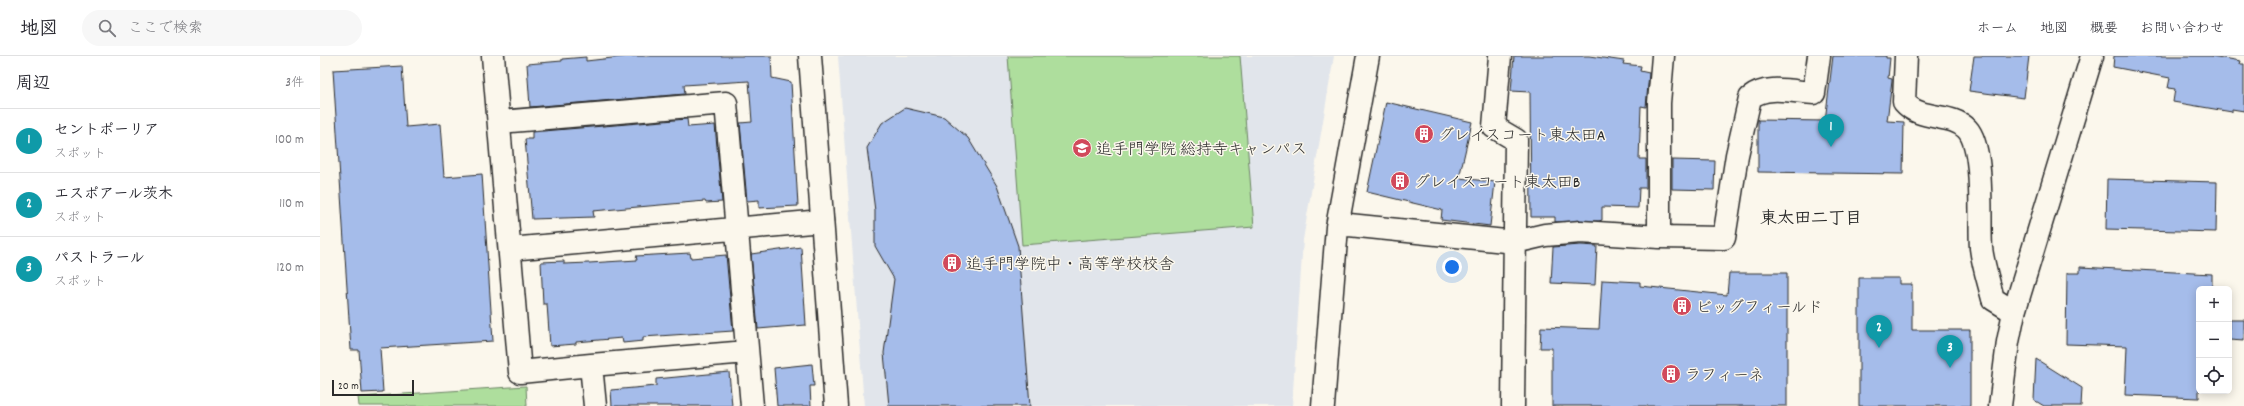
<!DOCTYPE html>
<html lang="ja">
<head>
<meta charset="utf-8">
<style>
	body { margin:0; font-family:Dekko,"Klee One",sans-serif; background:#f7f7f7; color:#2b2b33 }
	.controls { position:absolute; right:12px; bottom:12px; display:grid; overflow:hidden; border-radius:6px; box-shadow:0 2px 10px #0003 }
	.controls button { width:36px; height:36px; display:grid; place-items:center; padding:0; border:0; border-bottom:1px solid #e1e1e2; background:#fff; color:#2b2b33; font:20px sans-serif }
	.scale { position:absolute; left:12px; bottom:10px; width:82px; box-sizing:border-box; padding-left:4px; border:2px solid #2b2b2b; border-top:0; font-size:11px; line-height:14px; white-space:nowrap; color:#2b2b2b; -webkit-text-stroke:3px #fbf7ec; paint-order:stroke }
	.you { position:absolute; left:1132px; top:211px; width:14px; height:14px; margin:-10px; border:3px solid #fff; border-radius:50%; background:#1a73e8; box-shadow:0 0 0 6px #1a73e833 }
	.badge { display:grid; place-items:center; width:26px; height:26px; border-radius:50%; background:#0b8043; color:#fff; font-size:13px; font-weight:700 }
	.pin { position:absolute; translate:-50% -33px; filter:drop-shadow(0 1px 2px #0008) }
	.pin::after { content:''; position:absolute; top:21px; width:14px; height:12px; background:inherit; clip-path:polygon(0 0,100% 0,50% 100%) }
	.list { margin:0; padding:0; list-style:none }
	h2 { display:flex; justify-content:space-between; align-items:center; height:52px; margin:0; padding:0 16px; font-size:17px }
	h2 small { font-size:13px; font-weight:400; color:#7c7c81 }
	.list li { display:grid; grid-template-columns:26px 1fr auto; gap:12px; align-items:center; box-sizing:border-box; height:64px; padding:0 16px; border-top:1px solid #e1e1e2 }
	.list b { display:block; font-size:15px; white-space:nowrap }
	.list p { margin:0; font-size:13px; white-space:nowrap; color:#7c7c81 }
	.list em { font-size:13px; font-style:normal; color:#7c7c81 }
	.icon { flex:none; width:22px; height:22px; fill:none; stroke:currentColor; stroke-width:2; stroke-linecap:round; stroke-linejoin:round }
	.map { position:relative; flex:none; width:1924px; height:350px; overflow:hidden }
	header { display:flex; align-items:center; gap:24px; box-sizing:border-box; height:56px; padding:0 20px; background:#fff; border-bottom:1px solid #e1e1e2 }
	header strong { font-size:19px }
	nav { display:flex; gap:22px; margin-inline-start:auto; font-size:14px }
	.search { width:280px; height:36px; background:#f7f7f7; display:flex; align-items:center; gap:10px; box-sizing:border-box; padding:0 14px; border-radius:22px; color:#7c7c81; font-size:15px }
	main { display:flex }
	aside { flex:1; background:#fff }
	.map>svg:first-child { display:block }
</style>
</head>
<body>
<header>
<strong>地図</strong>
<div class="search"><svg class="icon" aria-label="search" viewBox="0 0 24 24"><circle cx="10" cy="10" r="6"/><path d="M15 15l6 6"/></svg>ここで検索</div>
<nav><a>ホーム</a><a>地図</a><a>概要</a><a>お問い合わせ</a></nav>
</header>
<main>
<aside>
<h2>周辺<small>3件</small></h2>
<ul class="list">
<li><span class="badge" style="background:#0f9aa8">1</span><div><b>セントポーリア</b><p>スポット</p></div><em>100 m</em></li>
<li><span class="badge" style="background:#0f9aa8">2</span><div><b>エスポアール茨木</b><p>スポット</p></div><em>110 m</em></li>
<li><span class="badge" style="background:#0f9aa8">3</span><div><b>パストラール</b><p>スポット</p></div><em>120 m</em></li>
</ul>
</aside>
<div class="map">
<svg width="1924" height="350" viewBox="0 0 1924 350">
	<rect width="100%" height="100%" fill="#fbf7ec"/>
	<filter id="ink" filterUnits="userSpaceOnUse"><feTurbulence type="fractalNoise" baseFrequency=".025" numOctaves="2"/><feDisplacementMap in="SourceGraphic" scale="8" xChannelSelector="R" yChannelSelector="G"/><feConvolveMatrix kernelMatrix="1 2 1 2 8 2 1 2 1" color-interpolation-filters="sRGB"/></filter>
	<g filter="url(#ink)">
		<path fill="#e1e5eb" d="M518,0H1014L983,184L972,350H544Z"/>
		<path fill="#aede9d" stroke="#6c8464" d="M688,0H920L934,171L702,189Z
			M206,330L207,350H39L38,341Z"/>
		<path fill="#a5bcea" stroke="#2b2b2b" d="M310,0H451L452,22L471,26L478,150L439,152V144L427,145L420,67L432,66L429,25L364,29L365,38L210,51L207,8L242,5V3L266,1V5Z
			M1194,0H1269L1304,5L1303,8L1321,10L1320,15L1329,17L1326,51L1321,50L1319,103H1326V132H1319L1318,152L1282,151V164L1279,165L1235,166V161H1211L1210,36L1191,35Z
			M1513,0H1566V2H1570L1568,22L1572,23V25L1567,65L1584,66L1583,118L1438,116V64L1505,65Z
			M1654,0H1709L1704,42L1649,35Z
			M1794,0H1891L1921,5L1920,8H1924V55L1912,53V56L1853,46L1855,33L1848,32L1850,22L1793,11Z
			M82,10L86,71L120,68L124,121L162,118L173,285L60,292L63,336L42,337L39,294H31L13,14Z
			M1066,46L1152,66L1139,122L1175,126L1170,170L1121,164L1122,154L1047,136Z
			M585,52L624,61L648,82L677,130L698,190L710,350H569L564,297L574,223L555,190V155L547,92L562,67Z
			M367,63L368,71L395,69L402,146L386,147L385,145L273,155L274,161L212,163L205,83H212V76Z
			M1352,104L1395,105L1394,134L1352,133Z
			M1787,123L1897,126L1896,176L1786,173Z
			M1261,189L1277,190L1275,229L1231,227L1233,191Z
			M481,191L486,269L438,273L431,198Z
			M370,197L371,202L406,199L413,275L323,281V285L303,287L302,282L256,286V288L230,290L227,248H223L221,206L244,205V208L269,207L317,204L316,200Z
			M1760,211L1892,218V233H1879V342L1805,339L1807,290L1746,288L1747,217H1760Z
			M1409,217H1467V350H1232V292H1220L1221,271L1279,273L1282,224L1320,226V230L1407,239Z
			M1539,222H1579V228H1592V274H1650V350H1539Z
			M1909,264H1924V285L1909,284Z
			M1716,303L1762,332L1761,350H1724L1714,344Z
			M492,308L494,330H490L491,350H457L454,312Z
			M409,316L412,350H292L291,334L336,330V323Z"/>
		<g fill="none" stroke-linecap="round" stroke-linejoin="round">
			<g stroke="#2b2b2b" stroke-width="25">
				<path id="minor" d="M173,0L200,316L271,309L275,350
					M1180,0L1174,71L1196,84L1193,350
					M1586,0L1584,46C1601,66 1631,56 1647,73C1665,92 1659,166 1661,192C1663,209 1669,227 1673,243L1694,256
					M179,66L406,47L432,350
					M1017,171L1029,169L1195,186L1225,179L1261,176L1339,181L1404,182L1417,99L1430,42C1446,28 1474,36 1494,37L1499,0
					M1339,181V47L1343,0
					M190,193L502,165
					M271,309L427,296
					M1003,350L1017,171L1048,0"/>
			</g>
			<g stroke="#2b2b2b" stroke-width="25">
				<path id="tertiary" d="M490,0L516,350
					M1680,350L1688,286L1694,256L1772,0"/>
			</g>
			<use href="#minor" stroke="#fbf7ec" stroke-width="22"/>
			<use href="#tertiary" stroke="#fbf7ec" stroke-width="22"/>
		</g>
	</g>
	<defs>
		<g id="building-disc" transform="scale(1)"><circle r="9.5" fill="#d1495b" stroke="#fbf7ec"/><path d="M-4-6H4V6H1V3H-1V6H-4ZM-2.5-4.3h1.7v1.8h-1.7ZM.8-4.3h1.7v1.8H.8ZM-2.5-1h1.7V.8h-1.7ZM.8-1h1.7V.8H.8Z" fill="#fff"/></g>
		<g id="university-disc" transform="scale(1)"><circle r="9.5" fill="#d1495b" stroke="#fbf7ec"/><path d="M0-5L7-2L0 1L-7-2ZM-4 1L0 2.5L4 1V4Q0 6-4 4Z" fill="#fff"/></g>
	</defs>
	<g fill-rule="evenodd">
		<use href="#building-disc" x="1104" y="78"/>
		<use href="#university-disc" x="762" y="92"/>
		<use href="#building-disc" x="1080" y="125"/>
		<use href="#building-disc" x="632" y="207"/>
		<use href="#building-disc" x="1362" y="250"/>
		<use href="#building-disc" x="1351" y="318"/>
	</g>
	<g text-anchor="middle" stroke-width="3" stroke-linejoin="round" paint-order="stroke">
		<g font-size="16" fill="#2b2b2b" stroke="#fbf7ec" text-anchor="start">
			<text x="1118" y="84">グレイスコート東太田A</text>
			<text x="776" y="98">追手門学院 総持寺キャンパス</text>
			<text x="1094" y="131">グレイスコート東太田B</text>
			<text x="646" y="213">追手門学院中・高等学校校舎</text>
			<text x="1376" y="256">ビッグフィールド</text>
			<text x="1365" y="324">ラフィーネ</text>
		</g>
		<g font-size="17" font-weight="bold" fill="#2b2b2b" stroke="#fbf7ec">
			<text x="1491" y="167">東太田二丁目</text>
		</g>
	</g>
</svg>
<div class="controls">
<button>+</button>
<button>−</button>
<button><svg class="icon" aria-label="locate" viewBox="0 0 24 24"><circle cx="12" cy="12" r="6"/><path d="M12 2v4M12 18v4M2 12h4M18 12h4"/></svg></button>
</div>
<div class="scale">20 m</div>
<div class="you"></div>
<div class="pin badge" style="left:1511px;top:91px;background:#0f9aa8">1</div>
<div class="pin badge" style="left:1559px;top:292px;background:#0f9aa8">2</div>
<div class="pin badge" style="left:1630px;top:312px;background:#0f9aa8">3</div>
</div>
</main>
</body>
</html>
